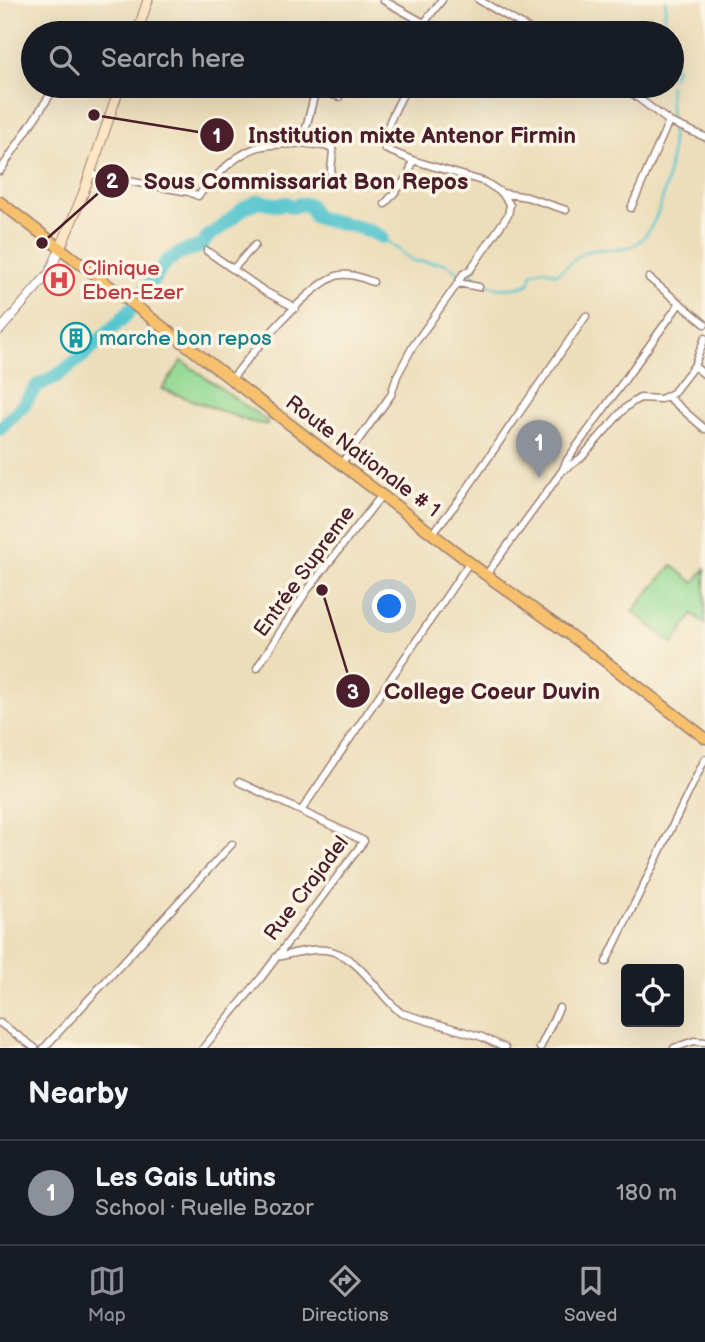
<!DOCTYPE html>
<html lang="en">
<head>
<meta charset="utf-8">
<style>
	body { margin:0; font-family:"Balsamiq Sans",sans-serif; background:#20242c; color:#f1f3f6 }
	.controls { position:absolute; right:21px; bottom:21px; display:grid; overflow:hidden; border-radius:7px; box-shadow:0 7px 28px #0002 }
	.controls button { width:63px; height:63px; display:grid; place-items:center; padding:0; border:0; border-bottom:2px solid #363941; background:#171b24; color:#f1f3f6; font:35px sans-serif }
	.you { position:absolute; left:390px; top:607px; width:24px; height:24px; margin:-18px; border:5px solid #fff; border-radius:50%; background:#1a73e8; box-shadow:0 0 0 10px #1a73e833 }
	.badge { display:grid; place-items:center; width:46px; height:46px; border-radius:50%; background:#8c9099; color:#fff; font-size:23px; font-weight:700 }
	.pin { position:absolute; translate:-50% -58px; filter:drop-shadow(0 2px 4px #0008) }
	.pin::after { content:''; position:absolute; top:37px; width:24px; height:21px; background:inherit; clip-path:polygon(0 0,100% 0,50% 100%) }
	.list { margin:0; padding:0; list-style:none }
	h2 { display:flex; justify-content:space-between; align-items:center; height:91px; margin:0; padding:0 28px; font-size:30px }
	h2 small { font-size:23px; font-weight:400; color:#9ea1a6 }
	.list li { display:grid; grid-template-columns:46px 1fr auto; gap:21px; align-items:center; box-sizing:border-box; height:105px; padding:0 28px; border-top:2px solid #363941 }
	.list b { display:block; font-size:26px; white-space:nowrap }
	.list p { margin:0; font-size:23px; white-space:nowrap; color:#9ea1a6 }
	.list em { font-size:23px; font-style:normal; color:#9ea1a6 }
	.icon { flex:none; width:38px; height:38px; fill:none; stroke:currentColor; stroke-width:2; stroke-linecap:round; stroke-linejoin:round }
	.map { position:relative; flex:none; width:705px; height:1048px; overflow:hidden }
	.search { position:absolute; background:#171b24; box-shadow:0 7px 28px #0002; left:21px; right:21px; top:21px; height:77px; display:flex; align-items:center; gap:18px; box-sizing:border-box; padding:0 24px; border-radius:38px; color:#9ea1a6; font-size:26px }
	.sheet { height:196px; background:#171b24 }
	nav { display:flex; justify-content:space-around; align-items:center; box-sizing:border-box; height:98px; border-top:2px solid #363941; background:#171b24; font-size:19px; color:#9ea1a6 }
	nav a { display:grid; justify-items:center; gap:4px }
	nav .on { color:#8c9099 }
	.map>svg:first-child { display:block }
</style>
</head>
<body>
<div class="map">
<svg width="705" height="1048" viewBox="0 0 705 1048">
	<rect width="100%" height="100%" fill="#fcf5e5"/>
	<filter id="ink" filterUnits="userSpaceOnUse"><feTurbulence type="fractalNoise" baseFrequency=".0143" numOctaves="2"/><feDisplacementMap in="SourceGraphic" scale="14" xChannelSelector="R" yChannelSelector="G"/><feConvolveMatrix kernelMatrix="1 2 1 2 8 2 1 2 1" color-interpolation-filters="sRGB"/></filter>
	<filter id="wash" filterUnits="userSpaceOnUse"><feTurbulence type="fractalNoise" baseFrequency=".00686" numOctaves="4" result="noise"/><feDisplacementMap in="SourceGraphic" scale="28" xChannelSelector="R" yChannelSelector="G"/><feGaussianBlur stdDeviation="1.57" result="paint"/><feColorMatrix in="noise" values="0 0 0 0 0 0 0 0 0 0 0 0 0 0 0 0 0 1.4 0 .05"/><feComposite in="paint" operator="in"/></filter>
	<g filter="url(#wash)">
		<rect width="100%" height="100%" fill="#eddebb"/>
		<path fill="#92d993" stroke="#6e7c5f" stroke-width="2" d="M182,361L267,421V425L248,421L162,389Z
			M672,565L694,583L705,569V624L693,614L673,644L633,611Z"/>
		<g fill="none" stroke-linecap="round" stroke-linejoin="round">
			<path stroke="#59c6cf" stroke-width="2.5" d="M663,33L666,0
				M672,54L676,68L672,77
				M382,237L413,261L444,263L461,273
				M468,275L472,274C489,289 508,292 529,284L532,273L543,269L556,274C569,267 577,253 592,250C607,248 618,253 634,245C662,230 672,163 672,135C672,118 668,102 670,86"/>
			<path stroke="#59c6cf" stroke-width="14" d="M0,429L24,404L37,386L58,375L84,355L128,313L167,261L182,252L201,246L209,235L221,228L245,207L259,201L280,205L286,203L292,207L299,204L309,205L315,217C337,224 361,225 382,237"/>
		</g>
	</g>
	<g filter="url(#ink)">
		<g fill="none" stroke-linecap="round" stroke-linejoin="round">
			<g stroke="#9c7e73" stroke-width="9">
				<path id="minor" d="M383,0L424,23L442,0
					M479,0L536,33
					M407,86C400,102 380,133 385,149L412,160L485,182L502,193L510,205L508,215L470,270L463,274L458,283
					M622,86L670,122L705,137
					M302,143L331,147L333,151L330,180
					M0,171L56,86
					M89,174L189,192L198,196C215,177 237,151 263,146C276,144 289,145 302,143L316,89L339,97
					M502,193L527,197L566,210
					M385,204C395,191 412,177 412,160
					M631,208L669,121
					M207,251L264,291L296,308
					M233,269L255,245
					M649,278L705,324
					M694,366L705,375
					M231,380C251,354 307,287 336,276C348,272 362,278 373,282
					M668,397L705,429
					M341,464L391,395L397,376L413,346L458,283L479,287
					M563,469L567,460L680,303
					M432,534L460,499L586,316
					M486,575L562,471L581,458L624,409L633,402L640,398L661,399L673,393L694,366L705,338
					M257,668L306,592L381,496
					M239,782L301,811
					M276,957C292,954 310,948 326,950C360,955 376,993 401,1013L482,1037L505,1048
					M606,962L705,759
					M0,1023L35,1048
					M44,1048L232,844
					M203,1048L261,978L364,841L301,811L469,563
					M540,1048L559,1008
					M674,1048L694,1041L705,1042"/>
			</g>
			<g stroke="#9c7e73" stroke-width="10">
				<path id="tertiary" d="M0,330L49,273L60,249"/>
			</g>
			<g stroke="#9c7e73" stroke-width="11">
				<path id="secondary" d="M137,33L148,0
					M60,249L83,194L120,86"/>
			</g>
			<g stroke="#9c7e73" stroke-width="13">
				<path id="primary" d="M0,202L486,575L588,648L705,738"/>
			</g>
			<use href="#minor" stroke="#fff" stroke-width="6"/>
			<use href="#tertiary" stroke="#fff" stroke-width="8"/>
			<use href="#secondary" stroke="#fce6c4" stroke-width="9"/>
			<use href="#primary" stroke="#f7c06c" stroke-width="10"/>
		</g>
	</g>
	<defs>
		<g id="hospital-ring" transform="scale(1.575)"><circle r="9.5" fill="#fcf5e5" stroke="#e0444e" stroke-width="1.5"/><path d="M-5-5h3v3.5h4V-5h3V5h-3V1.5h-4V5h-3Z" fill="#e0444e"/></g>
		<g id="building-ring" transform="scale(1.575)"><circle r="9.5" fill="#fcf5e5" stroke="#0f9aa8" stroke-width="1.5"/><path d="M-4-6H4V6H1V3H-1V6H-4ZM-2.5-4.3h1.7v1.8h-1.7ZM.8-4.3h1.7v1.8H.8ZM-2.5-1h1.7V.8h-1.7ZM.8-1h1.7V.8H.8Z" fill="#0f9aa8"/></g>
	</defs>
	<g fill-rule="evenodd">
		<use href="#hospital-ring" x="59" y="280"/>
		<use href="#building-ring" x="76" y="338"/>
	</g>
	<g text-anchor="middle" stroke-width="7" stroke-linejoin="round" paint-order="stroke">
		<g font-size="21" fill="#be3a42" stroke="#fcf5e5" text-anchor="start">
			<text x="82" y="275">Clinique<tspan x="82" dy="24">Eben-Ezer</tspan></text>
		</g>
		<g font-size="21" fill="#0d838f" stroke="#fcf5e5" text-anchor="start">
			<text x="99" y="345">marche bon repos</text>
		</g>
		<g font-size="21" fill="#4a1f2b" stroke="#fcf5e5">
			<text transform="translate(363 456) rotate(37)" y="7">Route Nationale # 1</text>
			<text transform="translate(304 571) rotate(-54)" y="7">Entrée Supreme</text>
			<text transform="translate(306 888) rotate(-53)" y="7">Rue Crajadel</text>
		</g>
	</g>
	<path fill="none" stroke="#4a1f2b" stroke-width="2.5" d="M94 115L217 135M42 243L112 181M322 590L353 691"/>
	<g fill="#4a1f2b" stroke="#fcf5e5" stroke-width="2.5">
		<circle cx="94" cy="115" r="7"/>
		<circle cx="42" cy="243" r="7"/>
		<circle cx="322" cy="590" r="7"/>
		<circle cx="217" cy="135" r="18"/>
		<circle cx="112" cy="181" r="18"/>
		<circle cx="353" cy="691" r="18"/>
	</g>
	<g font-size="21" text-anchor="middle" font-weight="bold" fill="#fff">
		<text x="217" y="143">1</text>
		<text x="112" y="188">2</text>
		<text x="353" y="699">3</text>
	</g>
	<g font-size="23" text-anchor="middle" font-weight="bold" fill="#4a1f2b" stroke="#fcf5e5" stroke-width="7" stroke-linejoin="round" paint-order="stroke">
		<text x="412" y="143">Institution mixte Antenor Firmin</text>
		<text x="306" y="189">Sous Commissariat Bon Repos</text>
		<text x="492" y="699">College Coeur Duvin</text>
	</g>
</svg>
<div class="controls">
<button><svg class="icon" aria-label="locate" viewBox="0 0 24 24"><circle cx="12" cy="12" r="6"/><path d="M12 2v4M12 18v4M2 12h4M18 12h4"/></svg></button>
</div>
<div class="you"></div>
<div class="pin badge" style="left:539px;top:478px">1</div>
<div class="search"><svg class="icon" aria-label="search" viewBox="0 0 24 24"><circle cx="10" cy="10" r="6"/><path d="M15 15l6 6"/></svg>Search here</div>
</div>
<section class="sheet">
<h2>Nearby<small></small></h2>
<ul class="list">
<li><span class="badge">1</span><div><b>Les Gais Lutins</b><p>School · Ruelle Bozor</p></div><em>180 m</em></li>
</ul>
</section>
<nav>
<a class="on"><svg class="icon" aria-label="map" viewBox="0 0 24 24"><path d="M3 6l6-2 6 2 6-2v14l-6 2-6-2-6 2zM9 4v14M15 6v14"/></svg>Map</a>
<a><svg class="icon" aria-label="directions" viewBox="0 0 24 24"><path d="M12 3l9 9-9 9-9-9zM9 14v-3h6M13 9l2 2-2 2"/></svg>Directions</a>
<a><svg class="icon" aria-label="saved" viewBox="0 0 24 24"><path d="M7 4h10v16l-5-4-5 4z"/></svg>Saved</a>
</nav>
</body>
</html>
